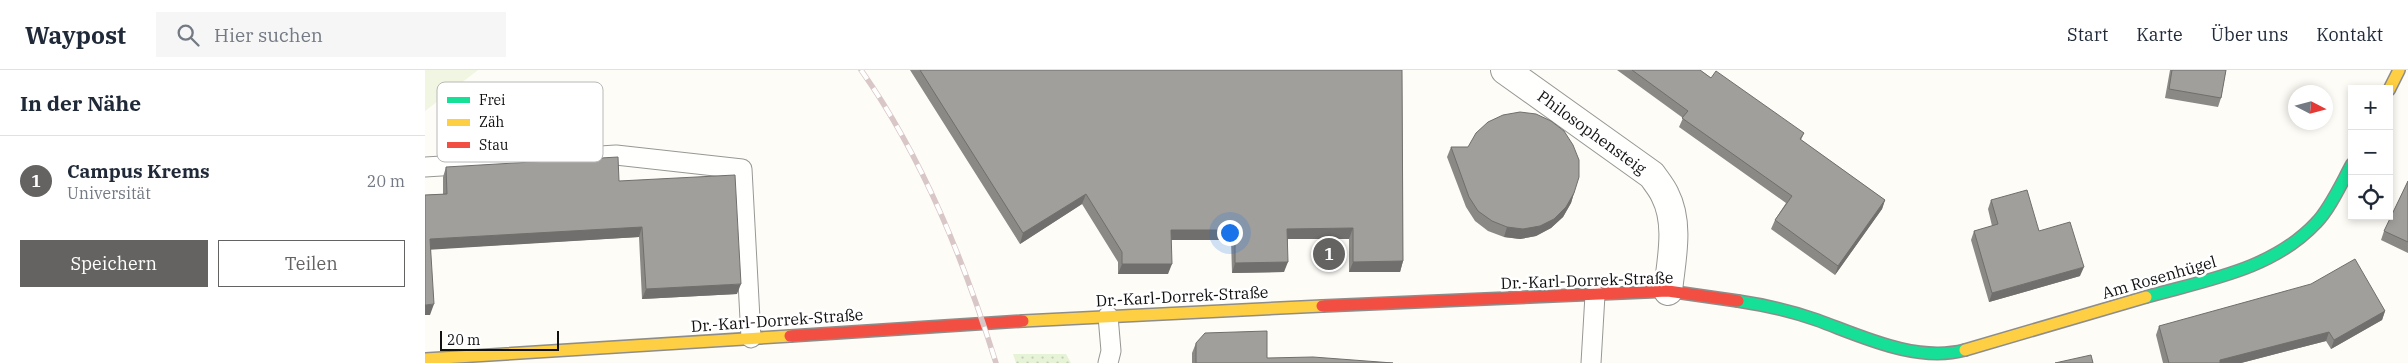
<!DOCTYPE html>
<html lang="de">
<head>
<meta charset="utf-8">
<style>
	body { margin:0; font-family:"IBM Plex Serif",serif; background:#f6f6f7; color:#1f2937 }
	.controls { position:absolute; right:15px; top:15px; display:grid; overflow:hidden; border-radius:0px; box-shadow:0 2px 8px #0003 }
	.controls button { width:45px; height:45px; display:grid; place-items:center; padding:0; border:0; border-bottom:1px solid #e0e1e3; background:#fff; color:#1f2937; font:25px sans-serif }
	.compass { position:absolute; left:1863px; top:15px; width:45px; height:45px; border-radius:50%; background:#fff; box-shadow:0 2px 8px #0003; rotate:96deg }
	.scale { position:absolute; left:15px; bottom:12px; width:119px; box-sizing:border-box; padding-left:5px; border:2px solid #111; border-top:0; font-size:14px; line-height:18px; white-space:nowrap; color:#111; -webkit-text-stroke:4px #fff; paint-order:stroke }
	.you { position:absolute; left:804px; top:162px; width:18px; height:18px; margin:-12px; border:4px solid #fff; border-radius:50%; background:#1a73e8; box-shadow:0 0 0 8px #1a73e833 }
	.badge { display:grid; place-items:center; width:32px; height:32px; border-radius:50%; background:#646362; color:#fff; font-size:16px; font-weight:700 }
	.pin { position:absolute; translate:-50% -50%; border:2px solid #fff; box-shadow:0 1px 5px #0006 }
	.list { margin:0; padding:0; list-style:none }
	h2 { display:flex; justify-content:space-between; align-items:center; height:65px; margin:0; padding:0 20px; font-size:21px }
	h2 small { font-size:16px; font-weight:400; color:#747a83 }
	.list li { display:grid; grid-template-columns:32px 1fr auto; gap:15px; align-items:center; box-sizing:border-box; height:90px; padding:0 20px; border-top:1px solid #e0e1e3 }
	.list b { display:block; font-size:19px; white-space:nowrap }
	.list p { margin:0; font-size:16px; white-space:nowrap; color:#747a83 }
	.list em { font-size:16px; font-style:normal; color:#747a83 }
	.actions { display:flex; gap:10px; padding:15px 20px }
	.actions a { flex:1; padding:11px 0; border:1px solid #646362; border-radius:0px; text-align:center; font-size:18px; color:#646362 }
	.actions .main { background:#646362; color:#fff }
	.icon { flex:none; width:28px; height:28px; fill:none; stroke:currentColor; stroke-width:2; stroke-linecap:round; stroke-linejoin:round }
	.map { position:relative; flex:none; width:1983px; height:293px; overflow:hidden }
	header { display:flex; align-items:center; gap:30px; box-sizing:border-box; height:70px; padding:0 25px; background:#fff; border-bottom:1px solid #e0e1e3 }
	header strong { font-size:24px }
	nav { display:flex; gap:28px; margin-inline-start:auto; font-size:18px }
	.search { width:350px; height:45px; background:#f6f6f7; display:flex; align-items:center; gap:12px; box-sizing:border-box; padding:0 18px; border-radius:0px; color:#747a83; font-size:19px }
	main { display:flex }
	aside { flex:1; background:#fff }
	.map>svg:first-child { display:block }
</style>
</head>
<body>
<header>
<strong>Waypost</strong>
<div class="search"><svg class="icon" aria-label="search" viewBox="0 0 24 24"><circle cx="10" cy="10" r="6"/><path d="M15 15l6 6"/></svg>Hier suchen</div>
<nav><a>Start</a><a>Karte</a><a>Über uns</a><a>Kontakt</a></nav>
</header>
<main>
<aside>
<h2>In der Nähe<small></small></h2>
<ul class="list">
<li><span class="badge">1</span><div><b>Campus Krems</b><p>Universität</p></div><em>20 m</em></li>
</ul>
<div class="actions"><a class="main">Speichern</a><a>Teilen</a></div>
</aside>
<div class="map">
<svg width="1983" height="293" viewBox="0 0 1983 293">
	<defs>
		<pattern id="grass-dots" width="8" height="8" patternUnits="userSpaceOnUse" patternTransform="scale(1.25)"><rect width="8" height="8" fill="#e7f3d7"/><path d="M2 2h.1M6 6h.1" fill="none" stroke="#c5cfb8" stroke-width="1.8" stroke-linecap="round"/></pattern>
	</defs>
	<rect width="100%" height="100%" fill="#fdfcf7"/>
	<path fill="url(#grass-dots)" d="M588,284H641L646,293H591Z"/>
	<path fill="#f0f6e1" d="M0,0H53L0,41Z"/>
	<g fill="none" stroke-linecap="round" stroke-linejoin="round">
		<g stroke="#979795" stroke-width="21">
			<path id="lane" d="M0,97L191,85L317,99L326,268
				M683,293L686,281L683,246
				M1166,293L1170,225"/>
		</g>
		<g stroke="#979795" stroke-width="30">
			<path id="street" d="M1080,0L1227,105C1231,111 1237,118 1240,125C1255,154 1246,191 1243,221"/>
		</g>
		<g stroke="#8e8d8b" stroke-width="14">
			<path id="fast" d="M1721,227C1781,210 1847,200 1891,153C1905,139 1917,112 1927,94
				M1313,231C1340,235 1366,241 1392,250C1436,266 1491,293 1540,280"/>
		</g>
		<g stroke="#8e8d8b" stroke-width="14">
			<path id="slow" d="M1964,20L1974,0
				M598,251L897,236
				M1540,280L1721,227
				M0,289L365,266"/>
		</g>
		<g stroke="#8e8d8b" stroke-width="14">
			<path id="jam" d="M897,236L1243,221L1313,231
				M365,266L598,251"/>
		</g>
		<use href="#lane" stroke="#fffffe" stroke-width="19"/>
		<use href="#street" stroke="#fffffe" stroke-width="28"/>
		<use href="#fast" stroke="#16e098" stroke-width="11"/>
		<use href="#slow" stroke="#ffcf43" stroke-width="11"/>
		<use href="#jam" stroke="#f24e42" stroke-width="11"/>
		<g stroke="#d9c6c7" stroke-width="5.5">
			<path id="rail" d="M436,0C498,88 539,191 571,293"/>
		</g>
		<use href="#rail" stroke="#fff" stroke-width="4" stroke-dasharray="11" stroke-linecap="butt"/>
	</g>
	<path fill="#8a8986" d="M485,0H977L978,191L975,202H924V169H863L859,202L807,203L806,170H746L743,204H693V192L657,134L595,174Z
		M1192,0H1275L1286,8L1379,63L1376,70L1460,130L1457,139L1410,205L1346,159L1350,150L1361,133L1254,57L1258,48Z
		M1745,0H1801L1796,28L1793,37L1740,28Z
		M1026,77L1149,123L1146,133L1138,147L1126,158L1111,166L1095,169L1079,167L1063,161L1050,151L1041,137L1022,87Z
		M21,97L194,111L312,224L217,229L214,167L6,179L5,245L0,125L18,124V107Z
		M1983,111V183L1956,170L1959,161Z
		M1566,130L1614,161L1655,206L1564,232L1546,170L1549,161L1567,156L1563,139Z
		M1960,241L1957,250L1906,279L1901,271L1816,293H1738L1731,265L1734,256Z
		M771,273L842,288L968,293H767V283Z"/>
	<path fill="#716f6d" d="M1149,123L1146,133L1138,147L1126,158L1111,166L1095,169L1079,167L1082,157Z
		M661,124L657,134L595,174L598,163Z
		M1460,130L1457,139L1410,205L1413,196Z
		M217,157L214,167L1,180L5,169Z
		M928,158L924,169H859L862,159Z
		M746,160H810L806,170H742Z
		M978,191L975,202H924L928,192Z
		M863,192L859,202L807,203L810,193Z
		M697,194H747L743,204H693Z
		M1659,197L1655,206L1564,232L1567,223Z
		M316,214L312,224L217,229L221,219Z
		M9,234L5,245H0V235Z
		M1960,241L1957,250L1906,279L1909,270Z
		M1904,262L1901,271L1816,293H1794L1795,290Z"/>
	<path fill="#a19f9c" stroke="#716f6d" d="M495,0H977L978,191L928,192V158L862,159L863,192L810,193V160H746L747,194H697V182L661,124L598,163Z
		M1207,0H1275L1286,8L1291,1L1379,63L1375,69L1460,130L1413,196L1350,150L1367,126L1257,48L1263,41Z
		M1747,0H1801L1796,28L1744,19Z
		M1095,42L1111,44L1126,51L1139,61L1148,75L1154,90V107L1149,123L1141,137L1129,149L1115,156L1098,159L1082,157L1067,151L1053,141L1044,127L1026,77H1043L1051,63L1063,52L1078,45Z
		M193,87L194,111L310,105L316,214L221,219L217,157L5,169L9,234L0,235V125L22,124L21,97Z
		M1983,111V172L1959,161Z
		M1602,120L1614,161L1645,152L1659,197L1567,223L1549,161L1573,154L1566,130Z
		M1930,189L1960,241L1909,270L1904,262L1795,290V293H1744L1734,256L1886,214Z
		M842,261V288L888,287L968,293H771V273L780,263Z
		M1666,285L1668,293H1630Z"/>
	<g text-anchor="middle" stroke-width="5" stroke-linejoin="round" paint-order="stroke">
		<g font-size="16" fill="#111" stroke="#fff">
			<text transform="translate(1167 62) rotate(36)" y="6">Philosophensteig</text>
			<text transform="translate(1734 207) rotate(-16)" y="6">Am Rosenhügel</text>
			<text transform="translate(1162 210) rotate(-2)" y="6">Dr.-Karl-Dorrek-Straße</text>
			<text transform="translate(757 226) rotate(-3)" y="6">Dr.-Karl-Dorrek-Straße</text>
			<text transform="translate(352 250) rotate(-4)" y="6">Dr.-Karl-Dorrek-Straße</text>
		</g>
	</g>
	<rect x="12" y="12" width="166" height="80" rx="8" fill="#fff" stroke="#b8b8b8" stroke-width="1"/>
	<rect x="22" y="27" width="23" height="6" fill="#16e098"/>
	<rect x="22" y="49" width="23" height="7" fill="#ffcf43"/>
	<rect x="22" y="72" width="23" height="6" fill="#f24e42"/>
	<g font-size="14" fill="#111">
		<text x="54" y="35">Frei</text>
		<text x="54" y="57">Zäh</text>
		<text x="54" y="80">Stau</text>
	</g>
</svg>
<div class="controls">
<button>+</button>
<button>−</button>
<button><svg class="icon" aria-label="locate" viewBox="0 0 24 24"><circle cx="12" cy="12" r="6"/><path d="M12 2v4M12 18v4M2 12h4M18 12h4"/></svg></button>
</div>
<svg class="compass" viewBox="-18 -18 36 36"><path d="M0-13l5 13h-10z" fill="#e53935"/><path d="M0 13l5-13h-10z" fill="#747a83"/></svg>
<div class="scale">20 m</div>
<div class="you"></div>
<div class="pin badge" style="left:904px;top:184px">1</div>
</div>
</main>
</body>
</html>
